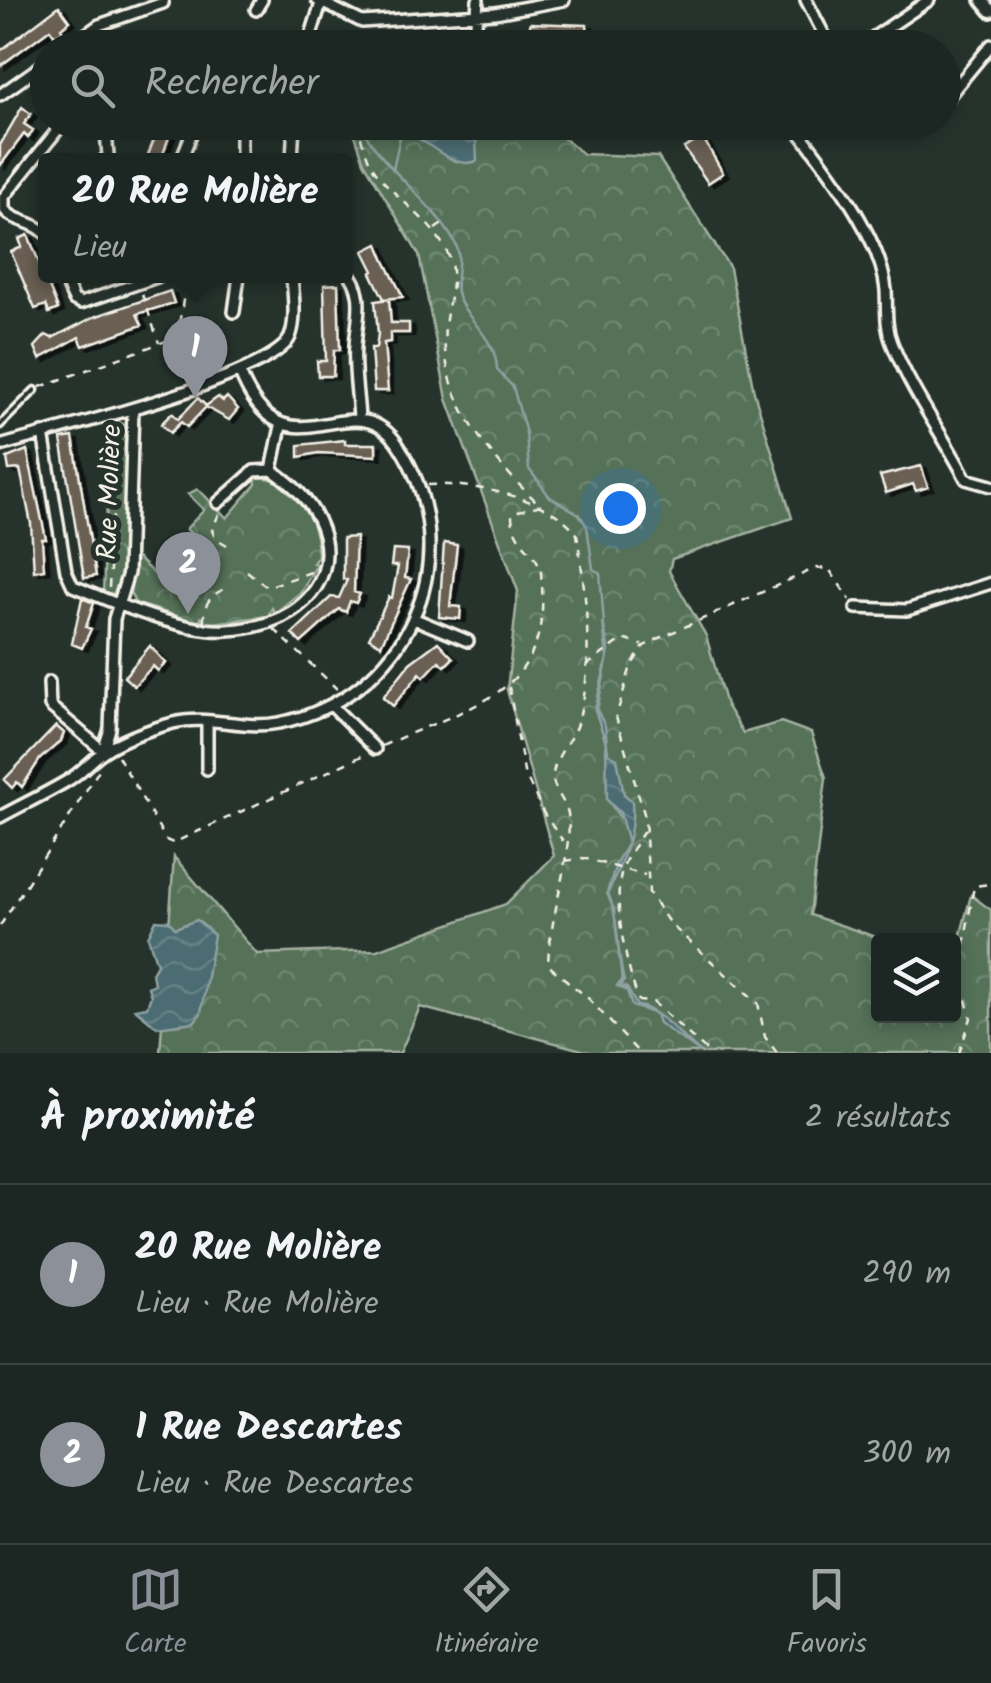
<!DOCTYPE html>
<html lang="fr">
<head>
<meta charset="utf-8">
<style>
	body { margin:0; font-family:Kalam,sans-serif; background:#252e2a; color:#f1f3f6 }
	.controls { position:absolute; right:30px; bottom:30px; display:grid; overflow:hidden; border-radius:10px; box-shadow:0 5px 15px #0003 }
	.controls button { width:90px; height:90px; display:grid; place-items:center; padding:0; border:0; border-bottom:2px solid #3a4340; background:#1c2622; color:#f1f3f6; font:50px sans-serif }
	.you { position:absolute; left:620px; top:508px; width:35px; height:35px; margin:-25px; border:8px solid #fff; border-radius:50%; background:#1a73e8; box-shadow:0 0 0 15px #1a73e833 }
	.badge { display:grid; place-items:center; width:65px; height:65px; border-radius:50%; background:#8c9099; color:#fff; font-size:32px; font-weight:700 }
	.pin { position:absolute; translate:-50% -82px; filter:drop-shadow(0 2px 5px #0008) }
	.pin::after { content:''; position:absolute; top:52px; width:35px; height:30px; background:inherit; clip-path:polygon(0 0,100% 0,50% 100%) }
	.popup { position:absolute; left:38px; top:153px; width:315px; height:130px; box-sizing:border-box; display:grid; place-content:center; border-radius:10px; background:#1c2622; filter:drop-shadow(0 2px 8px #0005); font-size:32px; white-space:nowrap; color:#a0a5a5 }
	.popup b { font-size:38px; color:#f1f3f6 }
	.popup::after { content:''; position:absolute; left:50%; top:100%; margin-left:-20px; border:20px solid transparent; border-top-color:#1c2622 }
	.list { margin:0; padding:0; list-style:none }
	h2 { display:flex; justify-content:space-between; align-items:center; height:130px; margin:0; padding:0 40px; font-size:42px }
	h2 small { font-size:32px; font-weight:400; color:#a0a5a5 }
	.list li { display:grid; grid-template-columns:65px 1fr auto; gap:30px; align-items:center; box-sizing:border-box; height:180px; padding:0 40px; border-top:2px solid #3a4340 }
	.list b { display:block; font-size:38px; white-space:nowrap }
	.list p { margin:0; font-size:32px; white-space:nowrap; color:#a0a5a5 }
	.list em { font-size:32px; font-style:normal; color:#a0a5a5 }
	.icon { flex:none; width:55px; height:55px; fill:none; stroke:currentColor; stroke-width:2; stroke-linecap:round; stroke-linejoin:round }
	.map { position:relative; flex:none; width:991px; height:1053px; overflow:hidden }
	.search { position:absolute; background:#1c2622; box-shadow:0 5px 15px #0003; left:30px; right:30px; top:30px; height:110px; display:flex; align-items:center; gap:25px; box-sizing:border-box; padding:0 35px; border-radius:55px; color:#a0a5a5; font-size:38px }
	.sheet { height:490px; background:#1c2622 }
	nav { display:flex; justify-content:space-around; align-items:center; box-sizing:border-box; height:140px; border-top:2px solid #3a4340; background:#1c2622; font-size:28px; color:#a0a5a5 }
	nav a { display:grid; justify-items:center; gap:5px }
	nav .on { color:#8c9099 }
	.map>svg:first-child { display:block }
</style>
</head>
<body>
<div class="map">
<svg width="991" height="1053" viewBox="0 0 991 1053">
	<defs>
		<pattern id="forest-crowns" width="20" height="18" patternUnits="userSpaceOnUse" patternTransform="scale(2.5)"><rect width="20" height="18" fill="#547158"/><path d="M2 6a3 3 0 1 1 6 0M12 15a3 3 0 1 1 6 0" fill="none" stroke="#6d8670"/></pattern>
		<pattern id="water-waves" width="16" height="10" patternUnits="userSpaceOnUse" patternTransform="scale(2.5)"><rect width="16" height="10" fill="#4c6c73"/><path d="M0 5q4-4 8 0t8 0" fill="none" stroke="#668187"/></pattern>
		<filter id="shadow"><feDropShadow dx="5.5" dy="3" stdDeviation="0" flood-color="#0009"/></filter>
	</defs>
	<rect width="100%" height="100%" fill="#26332d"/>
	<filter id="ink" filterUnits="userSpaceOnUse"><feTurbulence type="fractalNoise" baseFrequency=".01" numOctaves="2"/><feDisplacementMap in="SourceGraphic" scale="20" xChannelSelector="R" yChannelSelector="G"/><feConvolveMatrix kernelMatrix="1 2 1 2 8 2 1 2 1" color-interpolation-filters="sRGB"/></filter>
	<g filter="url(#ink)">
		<path fill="url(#forest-crowns)" stroke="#a4b1a0" stroke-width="2.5" d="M351,123H445L489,134L504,123H545L583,154L658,157L730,268L754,392L792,518L672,559L669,571L706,636L726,705L743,733L781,722L811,733L826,778L810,915L885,940L878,941V1016H954V961L971,895L991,910V1053H593L420,1007L400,1053H160L174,857L257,954L377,950L506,904L554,856L507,690L518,591L447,399L419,255L364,162Z
			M111,417L126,426C126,479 135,545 114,594L103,593Z
			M255,477C298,476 317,521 318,556L313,563L317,564L301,592L275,613L272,608L268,616L205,624L201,618L199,623L135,603L130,592L136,557L189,606L207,587L186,566L204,545L186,529L204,510L188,494L198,489L227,518L256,484Z"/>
		<path fill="url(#water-waves)" stroke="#8fa1a2" stroke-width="2.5" d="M418,123H465L476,139L477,161C456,169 439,150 420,140Z
			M603,622L609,651L597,710L605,726L608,753L617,758L624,794L632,801C635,836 621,862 608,893C620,922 616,952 624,981L621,986L627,988L637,1006C658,1007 683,1039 701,1053L659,1023L656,1014L632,1006L627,991L617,986L622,981L614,910L607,893L617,861L628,843L620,813L607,800L606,743L595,710L607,658Z
			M156,920L169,921L175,928L197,920L214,935L201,1013L194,1022L157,1027L135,1009L147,1007L151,996L148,987L154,984L152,973L157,964L148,937Z"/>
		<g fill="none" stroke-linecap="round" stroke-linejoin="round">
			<path stroke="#8fa1a2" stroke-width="2.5" d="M362,128C386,172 431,199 455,243C464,259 452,280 458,297C468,322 497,339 497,370L513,387L526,433L529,469L550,497L579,514L587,526L593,569L600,573L604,624
				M393,170L403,122
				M608,800L620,818"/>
		</g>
		<path fill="#695e53" stroke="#f4f1e8" stroke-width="2.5" filter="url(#shadow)" d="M59,6L70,21L61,28L63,31L55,36L50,29L0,66V51Z
			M530,23L587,25L588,37H530Z
			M486,28L525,30L526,43L485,46Z
			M22,107L31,114L24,124L33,130L28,138L24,134L0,166V145Z
			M161,122L173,125L161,160H146Z
			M703,138L723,173L708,183L684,148Z
			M28,235L58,309L49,313L46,305L35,309L11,252L22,247L19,239Z
			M378,244L385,261L403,297L384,299L371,273L374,271L364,251Z
			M338,284L340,350H334L333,376H318L317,361H326L324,285Z
			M170,291L174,303L137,314L142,325L83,346L79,337L40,359L35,347L46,335L52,338L94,317Z
			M389,299L391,323H409V333H390V342L384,343L388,391H374L371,348H376L378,334L375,301Z
			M218,397L223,401L227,397L238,409L229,420L206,407L187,427L181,422L170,433L161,424L172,413L178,419L198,398L206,406Z
			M73,437L96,576L84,578L61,439Z
			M345,440V444H376V456L318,453L299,457V445Z
			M27,450L46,539H42L44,569L34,571L31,524L20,469L9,470L7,458Z
			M921,466L928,487L916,491L913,484L886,493L880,476Z
			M356,537L354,592L360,594L356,603L350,601L346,612L339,609L301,643L292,634L331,597L339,598L347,580L343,579V538Z
			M444,543L457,545L450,606L461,607L460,619L439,617Z
			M393,550L408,551L405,578L411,579L381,645L369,638L389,597L392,598L398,566H391Z
			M82,598L94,603L86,627L91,629L82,648L72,644Z
			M438,642L453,658L445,666L439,661L424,677L420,673L393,706L383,697L410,663Z
			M150,646L166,663L158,671L153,666L134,686L124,677Z
			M56,726L64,733L61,741L40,759L22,787L17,782L12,788L4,780Z"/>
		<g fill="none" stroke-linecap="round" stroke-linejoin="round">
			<g stroke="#f4f1e8" stroke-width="11">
				<path id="service" d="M0,425L35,390"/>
			</g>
			<g stroke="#f4f1e8" stroke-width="16">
				<path id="minor" d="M317,0L362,22L495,13L564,0
					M806,0L831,48
					M256,10L262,0
					M67,48L99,25L163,3
					M307,48L322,0
					M474,48L478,0
					M858,48L929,0
					M0,95L48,61
					M944,102L991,45
					M84,122L97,132L124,122
					M791,122C824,163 881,236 886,290C887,308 885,326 892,343C911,391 942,433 966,479L991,486
					M241,153V126L276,122
					M104,160L108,155L106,132
					M181,160L196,122
					M292,160L294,122
					M45,233C33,220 14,223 4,209V197L64,122
					M345,269C367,292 357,318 355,346C353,370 358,395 359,419
					M63,276L74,300L81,303L160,276
					M234,312L239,276
					M43,433L66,571L73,586C115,603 182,633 227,630C333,625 363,531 272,470L281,426
					M0,446C50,431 274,377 290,337C297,319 293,294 292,276
					M218,503L254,471L272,470
					M856,608L907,610L991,583
					M415,619L468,641
					M49,682L50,706L103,751
					M332,706L375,749
					M103,751L110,729L114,619L128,573L133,409
					M207,769V721
					M0,817C22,805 45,794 67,781C81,773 90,761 103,752C122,739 151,729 173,723C207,714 245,730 279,723C407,697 471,558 399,446C353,375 285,485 240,373"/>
			</g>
			<g stroke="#f4f1e8" stroke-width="18">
				<path id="tertiary" d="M982,0L991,11"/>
			</g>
			<path stroke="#f4f1e8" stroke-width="2.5" stroke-dasharray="8 8" stroke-linecap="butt" d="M364,33L365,48
				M356,122C361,136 365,153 372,166C392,198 428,215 447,252C459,276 447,303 445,327C439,398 491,459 539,504
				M303,128L355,126
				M435,229L448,220
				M142,294L159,343
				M40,387L177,337L187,276
				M428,485C469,482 553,498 577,534C585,589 596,670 577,724C571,742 552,758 553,779C554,791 566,802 568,814C573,854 549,918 548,965L589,999L639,1053
				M219,514L212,530L215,538L234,549
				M247,571L267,587L311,572
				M109,588L118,423
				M204,622C203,602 212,593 230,587
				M274,629L337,689
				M586,666L623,639L642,645
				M509,687L524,772L544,814L563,841
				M382,746C474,703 554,697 541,573C538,549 511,544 512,513L541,505
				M118,756L166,840L173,843L366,754
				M644,831C636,844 624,859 621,874C613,907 627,969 639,1001L653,1002L709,1053
				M565,861L583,858L645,875
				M0,926L101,767
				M777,1053L765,1037L758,1003L670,924L649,893L645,817L616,717L631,666L644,646L660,638L816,568L829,569L850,600
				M959,1053L971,1018L959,975L974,886L991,884"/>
			<use href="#service" stroke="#26332d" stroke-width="4"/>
			<use href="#minor" stroke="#26332d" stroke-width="9"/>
			<use href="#tertiary" stroke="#26332d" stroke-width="10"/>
		</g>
	</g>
	<g text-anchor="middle" stroke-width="10" stroke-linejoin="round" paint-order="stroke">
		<g font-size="28" fill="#f4f1e8" stroke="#26332d">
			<text transform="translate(108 492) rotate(-88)" y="10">Rue Molière</text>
		</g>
	</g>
</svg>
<div class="controls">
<button><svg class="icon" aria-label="layers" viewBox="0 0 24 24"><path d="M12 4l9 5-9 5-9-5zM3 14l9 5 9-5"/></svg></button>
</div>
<div class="you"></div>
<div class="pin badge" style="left:195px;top:398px">1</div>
<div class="popup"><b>20 Rue Molière</b>Lieu</div>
<div class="pin badge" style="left:188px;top:614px">2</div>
<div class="search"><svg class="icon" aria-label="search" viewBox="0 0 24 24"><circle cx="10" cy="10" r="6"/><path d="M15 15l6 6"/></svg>Rechercher</div>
</div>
<section class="sheet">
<h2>À proximité<small>2 résultats</small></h2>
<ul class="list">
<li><span class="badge">1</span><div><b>20 Rue Molière</b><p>Lieu · Rue Molière</p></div><em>290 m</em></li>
<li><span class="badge">2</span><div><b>1 Rue Descartes</b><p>Lieu · Rue Descartes</p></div><em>300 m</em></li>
</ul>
</section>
<nav>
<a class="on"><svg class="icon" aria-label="map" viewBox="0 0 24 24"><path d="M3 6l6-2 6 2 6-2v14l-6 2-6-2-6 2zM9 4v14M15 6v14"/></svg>Carte</a>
<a><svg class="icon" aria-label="directions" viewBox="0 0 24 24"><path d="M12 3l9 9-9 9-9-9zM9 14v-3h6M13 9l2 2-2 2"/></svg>Itinéraire</a>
<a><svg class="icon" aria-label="saved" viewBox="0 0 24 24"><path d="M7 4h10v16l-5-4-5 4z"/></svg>Favoris</a>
</nav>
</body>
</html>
